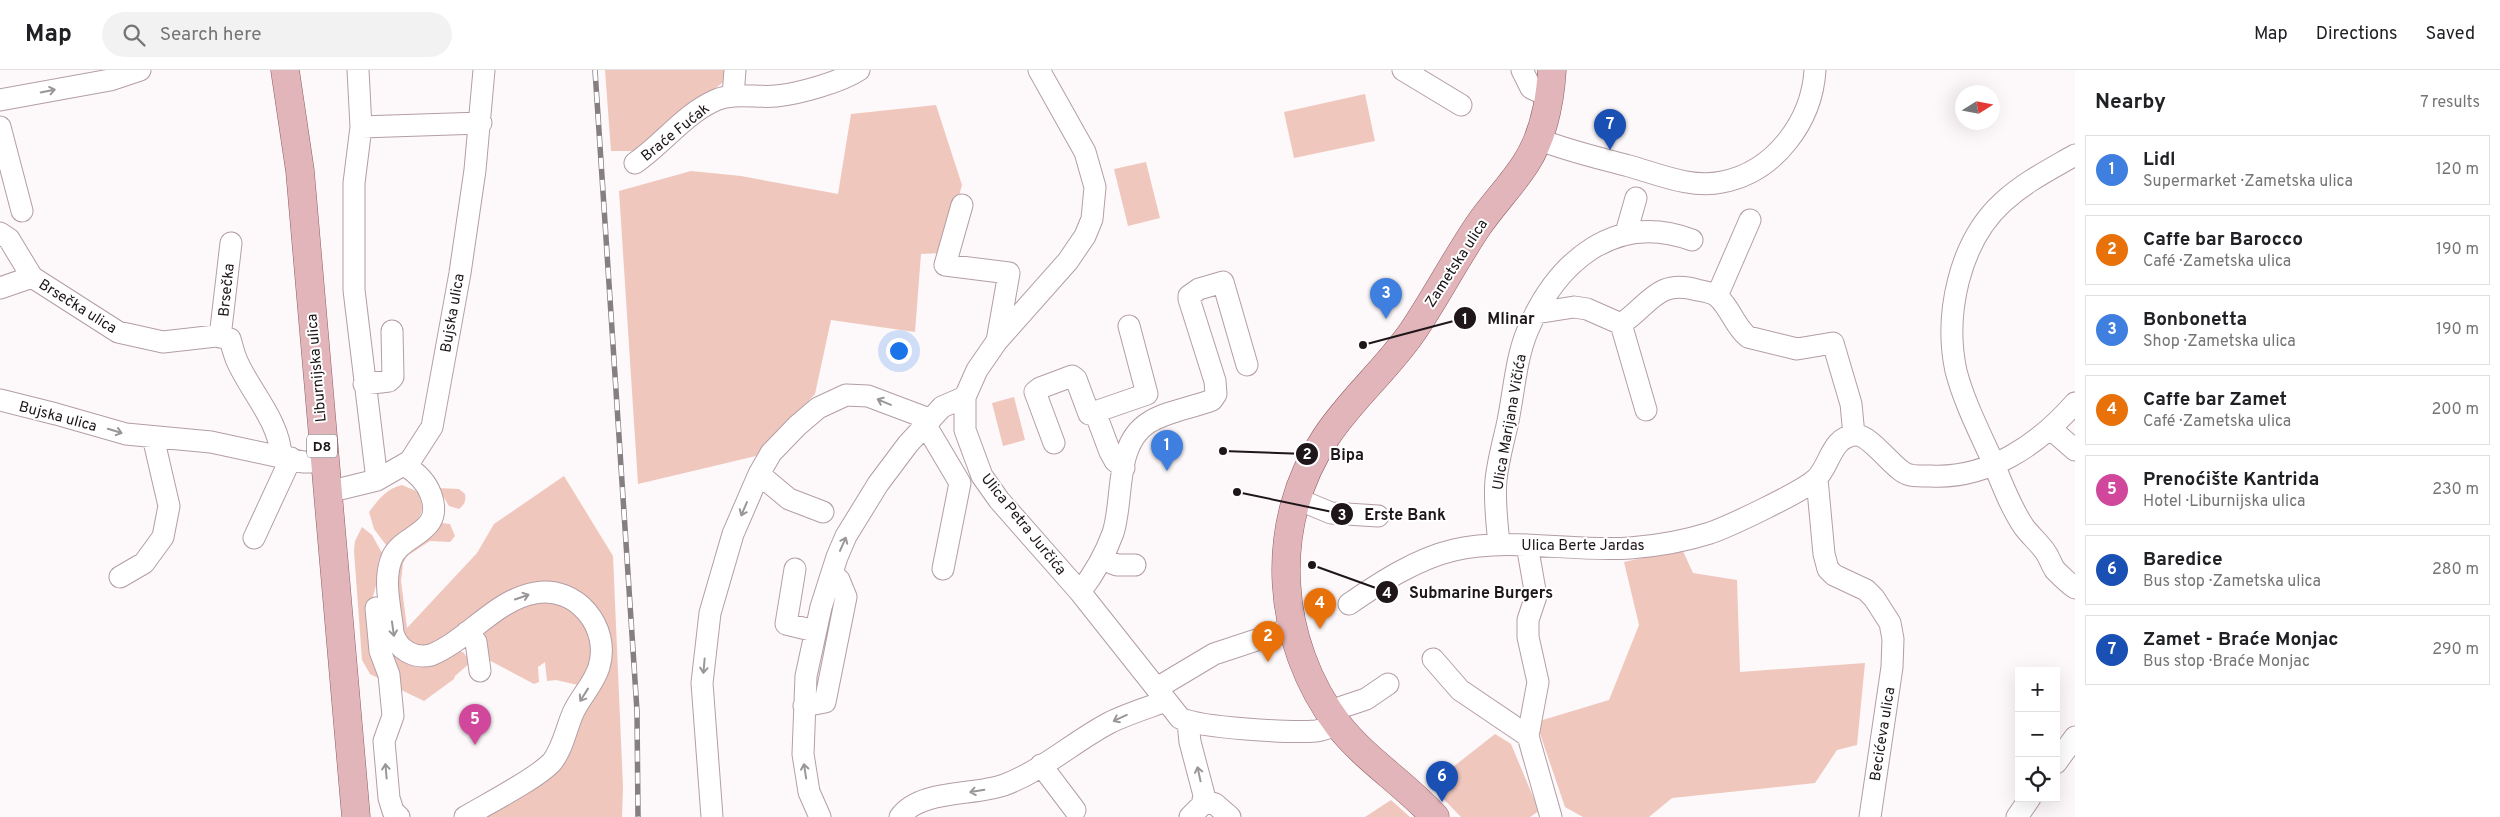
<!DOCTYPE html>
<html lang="en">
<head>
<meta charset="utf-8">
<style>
	body { margin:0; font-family:Overpass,sans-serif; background:#f2f2f2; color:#202124 }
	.controls { position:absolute; right:15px; bottom:15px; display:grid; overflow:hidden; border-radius:0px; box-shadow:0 5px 20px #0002 }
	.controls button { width:45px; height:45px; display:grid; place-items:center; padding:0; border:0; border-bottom:1px solid #e0e0e0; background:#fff; color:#202124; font:25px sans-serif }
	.compass { position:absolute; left:1955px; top:15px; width:45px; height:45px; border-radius:50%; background:#fff; box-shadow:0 5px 20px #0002; rotate:79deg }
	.you { position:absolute; left:898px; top:280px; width:18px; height:18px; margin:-12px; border:4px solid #fff; border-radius:50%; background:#1a73e8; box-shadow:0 0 0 8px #1a73e833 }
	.badge { display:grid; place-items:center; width:32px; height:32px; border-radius:50%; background:#0b8043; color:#fff; font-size:16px; font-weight:700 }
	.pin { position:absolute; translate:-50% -41px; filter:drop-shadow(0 1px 2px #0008) }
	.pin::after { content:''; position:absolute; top:26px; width:18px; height:15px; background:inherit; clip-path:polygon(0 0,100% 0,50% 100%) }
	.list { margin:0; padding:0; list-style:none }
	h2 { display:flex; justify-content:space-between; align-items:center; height:65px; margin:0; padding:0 20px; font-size:21px }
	h2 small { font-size:16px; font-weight:400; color:#757577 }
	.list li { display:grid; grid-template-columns:32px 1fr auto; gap:15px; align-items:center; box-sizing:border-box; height:70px; margin:0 10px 10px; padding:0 10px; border:1px solid #e0e0e0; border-radius:0px }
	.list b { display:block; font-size:19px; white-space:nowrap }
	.list p { margin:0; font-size:16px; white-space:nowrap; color:#757577 }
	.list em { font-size:16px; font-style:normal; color:#757577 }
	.icon { flex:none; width:28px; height:28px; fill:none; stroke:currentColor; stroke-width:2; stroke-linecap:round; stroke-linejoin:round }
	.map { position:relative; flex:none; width:2075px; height:747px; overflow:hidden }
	header { display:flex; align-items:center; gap:30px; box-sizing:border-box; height:70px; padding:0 25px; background:#fff; border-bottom:1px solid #e0e0e0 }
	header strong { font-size:24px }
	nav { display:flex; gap:28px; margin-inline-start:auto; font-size:18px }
	.search { width:350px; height:45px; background:#f2f2f2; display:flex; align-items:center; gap:12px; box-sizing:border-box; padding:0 18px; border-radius:28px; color:#757577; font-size:19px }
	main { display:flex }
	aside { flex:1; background:#fff }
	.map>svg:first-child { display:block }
</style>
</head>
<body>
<header>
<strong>Map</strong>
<div class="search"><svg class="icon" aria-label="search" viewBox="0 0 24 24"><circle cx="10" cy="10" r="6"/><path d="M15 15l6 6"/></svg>Search here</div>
<nav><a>Map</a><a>Directions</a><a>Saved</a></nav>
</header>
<main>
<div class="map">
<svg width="2075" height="747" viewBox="0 0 2075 747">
	<rect width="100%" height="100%" fill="#fdf8fa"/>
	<path fill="#f0c7bd" d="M605,0H728V8L640,81H611Z
		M1365,24L1375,71L1294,88L1284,42Z
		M936,35L962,115L943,183L921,184L915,262L831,250L815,324L756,386L638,414L619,121L691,101L741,106L838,124L851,44Z
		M1146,92L1160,148L1128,156L1114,99Z
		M1014,327L1025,370L1003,376L992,333Z
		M564,406L613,486L623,717L622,747H476L542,711L607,571L539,513L518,516L436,572L420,578L403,567L397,509L401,485L442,453L450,454L455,466L450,472L430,471L407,486L403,493L401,511L407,558L477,483L494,454Z
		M402,415L416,421C435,450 404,458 386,475L374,459L369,442C379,429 386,419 402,415Z
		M438,418L459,419L465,424C466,431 465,434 459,439L449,436Z
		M362,457L372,465L382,483L378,492L377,512L370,537L384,611L370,604L362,590L354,481L355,471Z
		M1682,479L1693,503L1737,510L1740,602L1865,593L1857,675L1837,680L1815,713L1672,728L1649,747H1583L1565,737L1536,652L1609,630L1639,555L1624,492Z
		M553,528L587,551L594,590L582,616L556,610L547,611L545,592L538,597L539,612L534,614L487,589C486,581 484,570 485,562C488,543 537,533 553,528Z
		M458,581L463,582L471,592L455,606L454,609L424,631L395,617L392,584C417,605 433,599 458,581Z
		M1495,664L1511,674L1539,741L1530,747H1461L1430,715Z
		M1391,730L1410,747H1365Z"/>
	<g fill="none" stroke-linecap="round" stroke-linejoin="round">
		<g stroke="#b39ea5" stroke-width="23">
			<path id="minor" d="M358,0L361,57L354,113V220L377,410
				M1039,0L1085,82L1095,117L1092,149L1085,166L1068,191L997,271L977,300L965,327V360L982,406L999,430L1080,522L1180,648C1200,658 1291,663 1316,661C1324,660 1331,657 1338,654
				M1403,0L1461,35
				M1522,0L1531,18L1550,27
				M733,26L735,0
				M0,30L110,10L140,0
				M0,57L22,141
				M361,57L481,53
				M1538,69C1568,81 1599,88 1629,96C1658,104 1692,119 1722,112C1775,102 1812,51 1815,0
				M2075,85C2049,100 2025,112 2003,132C1959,172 1944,245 1956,301C1964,332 1980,363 1993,392C2002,414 2011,438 2024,457C2030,465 2038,472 2044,480C2049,486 2051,494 2055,500C2061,506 2068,513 2075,518
				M635,93C663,74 684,44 716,30C734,22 757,28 776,26C798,24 841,12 859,0
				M962,135L945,195L1009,203L997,271
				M0,163L9,169L32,207L118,262L163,272L216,266L230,269C232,276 234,284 237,291C250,321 280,352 281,386
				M1626,163L1636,128
				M0,218L32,207
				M1717,226L1750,150
				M1536,243L1574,237L1587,239L1621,254C1649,236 1657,208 1697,220C1703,221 1714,223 1718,227C1731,239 1735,257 1748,267L1797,279L1833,273L1851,334L1854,365
				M1621,254L1646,340
				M220,267L231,173
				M364,314L389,311L393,307L392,261
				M0,330L56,344L126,364L211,372L303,392H324
				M1095,342L1147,324L1129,256
				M925,354L960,413L943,499
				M2051,359L2075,380
				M1054,373L1035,322L1040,318L1072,306L1076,309L1089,344L1095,342L1110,382L1115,391L1124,398
				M404,395C416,402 426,411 431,425C445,465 400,463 391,490C383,512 391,540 393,563C398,580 414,589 431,585C468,570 495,530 535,523C576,515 611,557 599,597C594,614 580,627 573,643C566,659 563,678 552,692C536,709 487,734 465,747
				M759,404L789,429L823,442
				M1817,409L1824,484L1828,499L1834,505L1866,520L1874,528L1890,553L1893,569L1892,597L1870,747
				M328,422L377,410L410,391L432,357L460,203L475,100L484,0
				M1295,428L1331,443L1378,446
				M254,468L291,388
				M1499,474C1497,453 1494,431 1496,410C1498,390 1504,370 1508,351C1514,321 1516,289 1527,262C1556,192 1615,141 1692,170
				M1527,475L1536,526L1528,550V567L1538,612L1528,666L1551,747
				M1102,489L1117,495H1135
				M795,499L786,554L815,561
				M120,507L144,493L163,467L169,436L153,367
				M1080,522C1094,504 1105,485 1113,463C1124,429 1114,375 1148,353C1166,341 1192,338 1212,330L1216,324L1215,311L1189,229V226L1199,219L1223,212L1247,295
				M1349,534C1381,512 1416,489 1454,480C1512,467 1572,482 1630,478C1656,476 1685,471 1710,463C1730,456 1802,422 1816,409C1830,396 1831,367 1855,365C1869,364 1890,394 1903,402C1910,407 1921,406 1931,406C1988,409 2038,375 2075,333
				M376,538L380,581L389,605L393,646L384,671L389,728L393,741L399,747
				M467,562L476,572L480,601
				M1433,589L1460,620L1528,666
				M1157,618L1214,584L1293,558
				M804,636L825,632L846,527L839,510L832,503
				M1330,641L1366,629L1388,614
				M1188,652L1190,672L1204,725L1203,734L1190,747
				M2056,693L2075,667
				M1041,695L1075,740
				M1203,730L1215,734L1230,747
				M712,747L702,613L710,543L733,464L759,404L771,383L797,356L818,338L846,325L868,326L929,349
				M820,747L809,722L803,684L806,606L821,537L837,487L846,466L878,414L908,374L942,337L965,327
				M900,747C920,719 974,726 1004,715C1042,701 1073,672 1109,653C1127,644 1147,638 1166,631
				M2017,747L2030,728"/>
		</g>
		<g stroke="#905d62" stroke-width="29">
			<path id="major" d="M285,0L300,101L356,747
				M1435,747C1405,714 1367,691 1339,656C1275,572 1267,454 1326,367C1351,329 1387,299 1413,261C1436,227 1455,190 1478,156C1493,134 1512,115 1526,93C1544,65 1550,32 1552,0"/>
		</g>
		<use href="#minor" stroke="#fff" stroke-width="21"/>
		<use href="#major" stroke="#e1b5b9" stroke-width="28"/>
		<g stroke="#857f81" stroke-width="5.5">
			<path id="rail" d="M595,0L637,641L638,747"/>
		</g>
		<use href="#rail" stroke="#fff" stroke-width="4" stroke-dasharray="11" stroke-linecap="butt"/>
	</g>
	<defs><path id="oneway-shaft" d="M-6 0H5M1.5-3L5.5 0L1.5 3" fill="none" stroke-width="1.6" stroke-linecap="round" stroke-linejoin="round" transform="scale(1.25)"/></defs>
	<g stroke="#9a9698">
		<use href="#oneway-shaft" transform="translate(48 21) rotate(-11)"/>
		<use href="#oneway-shaft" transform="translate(884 332) rotate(-157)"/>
		<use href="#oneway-shaft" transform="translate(115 361) rotate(17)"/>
		<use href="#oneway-shaft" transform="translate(744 439) rotate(113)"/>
		<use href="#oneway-shaft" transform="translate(843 474) rotate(-66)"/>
		<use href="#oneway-shaft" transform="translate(522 527) rotate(-19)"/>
		<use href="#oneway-shaft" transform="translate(393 559) rotate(82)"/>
		<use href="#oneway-shaft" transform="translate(704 596) rotate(95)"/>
		<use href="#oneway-shaft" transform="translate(584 625) rotate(122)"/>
		<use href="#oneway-shaft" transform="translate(1120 648) rotate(155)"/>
		<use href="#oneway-shaft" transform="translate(386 701) rotate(-95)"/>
		<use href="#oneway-shaft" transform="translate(805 701) rotate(-99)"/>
		<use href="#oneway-shaft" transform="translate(1199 704) rotate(-102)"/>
		<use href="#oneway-shaft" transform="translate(977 721) rotate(170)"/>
	</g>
	<g text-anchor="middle" stroke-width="4" stroke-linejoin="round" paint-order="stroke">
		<rect fill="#fff" stroke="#625c5e" stroke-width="1" x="307" y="364.5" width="30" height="23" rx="4"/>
		<g font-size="14" font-weight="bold" fill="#1e1619">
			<text x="322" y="381">D8</text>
		</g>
		<g font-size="15" fill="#1e1619" stroke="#fff">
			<text transform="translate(675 62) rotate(-39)" y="5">Braće Fućak</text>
			<text transform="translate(1456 193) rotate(-57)" y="5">Zametska ulica</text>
			<text transform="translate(226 220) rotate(-84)" y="5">Brsečka</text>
			<text transform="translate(78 236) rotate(32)" y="5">Brsečka ulica</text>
			<text transform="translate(452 243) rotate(-80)" y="5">Bujska ulica</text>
			<text transform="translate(316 298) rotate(-95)" y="5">Liburnijska ulica</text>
			<text transform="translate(58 346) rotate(15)" y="5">Bujska ulica</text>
			<text transform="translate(1509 352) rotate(-80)" y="5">Ulica Marijana Vičića</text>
			<text transform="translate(1024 454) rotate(51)" y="5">Ulica Petra Jurčića</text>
			<text x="1583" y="480">Ulica Berte Jardas</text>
			<text transform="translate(1882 664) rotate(-81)" y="5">Becićeva ulica</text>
		</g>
	</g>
	<path fill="none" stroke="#1e1619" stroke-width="2" d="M1363 275L1465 248M1223 381L1307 384M1237 422L1342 444M1312 495L1387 522"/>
	<g fill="#1e1619" stroke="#fff" stroke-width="2">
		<circle cx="1363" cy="275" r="5"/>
		<circle cx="1223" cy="381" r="5"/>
		<circle cx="1237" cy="422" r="5"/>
		<circle cx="1312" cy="495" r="5"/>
		<circle cx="1465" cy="248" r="12"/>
		<circle cx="1307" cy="384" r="12"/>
		<circle cx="1342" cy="444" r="12"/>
		<circle cx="1387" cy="522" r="12"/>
	</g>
	<g font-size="15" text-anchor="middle" font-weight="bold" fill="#fff">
		<text x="1465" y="254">1</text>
		<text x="1307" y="389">2</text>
		<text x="1342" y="450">3</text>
		<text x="1387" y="528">4</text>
	</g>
	<g font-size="16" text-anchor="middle" font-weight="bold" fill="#1e1619" stroke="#fff" stroke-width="4" stroke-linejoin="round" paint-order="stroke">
		<text x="1511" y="254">Mlinar</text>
		<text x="1347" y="390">Bipa</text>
		<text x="1405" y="450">Erste Bank</text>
		<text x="1481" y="528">Submarine Burgers</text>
	</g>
</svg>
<div class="controls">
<button>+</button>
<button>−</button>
<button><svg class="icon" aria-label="locate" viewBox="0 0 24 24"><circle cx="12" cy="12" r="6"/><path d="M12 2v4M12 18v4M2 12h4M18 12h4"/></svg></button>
</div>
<svg class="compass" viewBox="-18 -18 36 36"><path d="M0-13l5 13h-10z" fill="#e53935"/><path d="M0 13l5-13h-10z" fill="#757577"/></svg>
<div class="you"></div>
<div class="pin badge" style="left:1167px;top:401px;background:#3f7fe0">1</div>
<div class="pin badge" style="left:1268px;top:592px;background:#e8710a">2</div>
<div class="pin badge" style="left:1386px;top:249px;background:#3f7fe0">3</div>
<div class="pin badge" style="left:1320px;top:559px;background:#e8710a">4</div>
<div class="pin badge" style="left:475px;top:675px;background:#d1479c">5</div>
<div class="pin badge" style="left:1442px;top:732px;background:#1a4fb4">6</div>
<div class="pin badge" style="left:1610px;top:80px;background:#1a4fb4">7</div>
</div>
<aside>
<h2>Nearby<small>7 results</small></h2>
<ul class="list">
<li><span class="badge" style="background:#3f7fe0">1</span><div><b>Lidl</b><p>Supermarket · Zametska ulica</p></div><em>120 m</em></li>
<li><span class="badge" style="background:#e8710a">2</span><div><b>Caffe bar Barocco</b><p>Café · Zametska ulica</p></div><em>190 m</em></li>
<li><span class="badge" style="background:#3f7fe0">3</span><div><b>Bonbonetta</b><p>Shop · Zametska ulica</p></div><em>190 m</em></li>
<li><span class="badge" style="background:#e8710a">4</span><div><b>Caffe bar Zamet</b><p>Café · Zametska ulica</p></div><em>200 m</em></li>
<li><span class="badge" style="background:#d1479c">5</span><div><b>Prenoćište Kantrida</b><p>Hotel · Liburnijska ulica</p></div><em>230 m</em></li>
<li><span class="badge" style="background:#1a4fb4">6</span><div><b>Baredice</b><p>Bus stop · Zametska ulica</p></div><em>280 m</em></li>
<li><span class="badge" style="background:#1a4fb4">7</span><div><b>Zamet - Braće Monjac</b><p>Bus stop · Braće Monjac</p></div><em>290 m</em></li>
</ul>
</aside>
</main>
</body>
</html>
